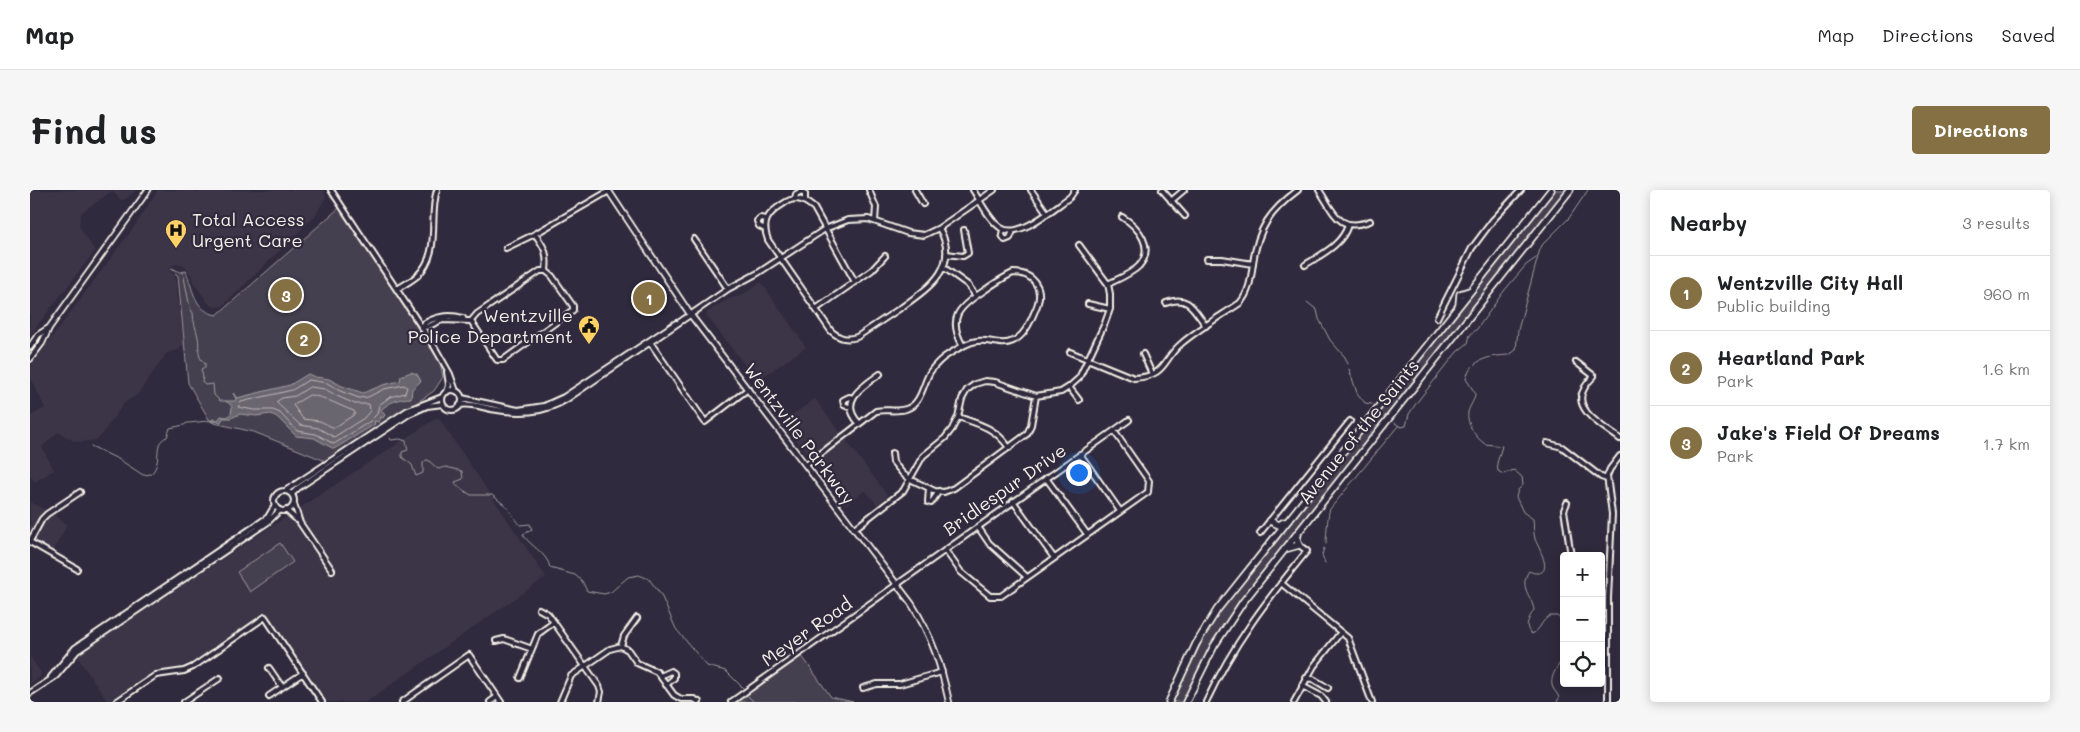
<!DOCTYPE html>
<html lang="en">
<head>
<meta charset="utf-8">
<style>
	body { margin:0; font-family:Mali,sans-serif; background:#f6f6f6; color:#202124 }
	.controls { position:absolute; right:15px; bottom:15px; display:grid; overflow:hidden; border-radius:5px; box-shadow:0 2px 12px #0003 }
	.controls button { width:45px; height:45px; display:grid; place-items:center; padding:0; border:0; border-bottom:1px solid #e0e0e0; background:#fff; color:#202124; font:25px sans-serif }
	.you { position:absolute; left:1048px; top:282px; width:18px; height:18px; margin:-12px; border:4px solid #fff; border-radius:50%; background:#1a73e8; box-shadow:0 0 0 8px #1a73e833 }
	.badge { display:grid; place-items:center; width:32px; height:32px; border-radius:50%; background:#847042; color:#fff; font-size:16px; font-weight:700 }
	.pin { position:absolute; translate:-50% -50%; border:2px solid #fff; box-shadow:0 1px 5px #0006 }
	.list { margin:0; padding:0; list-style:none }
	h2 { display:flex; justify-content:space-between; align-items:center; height:65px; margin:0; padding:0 20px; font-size:21px }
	h2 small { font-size:16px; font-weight:400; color:#757577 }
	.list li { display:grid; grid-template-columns:32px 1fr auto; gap:15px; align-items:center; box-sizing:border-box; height:75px; padding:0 20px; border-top:1px solid #e0e0e0 }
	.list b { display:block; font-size:19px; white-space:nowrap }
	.list p { margin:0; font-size:16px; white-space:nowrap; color:#757577 }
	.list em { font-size:16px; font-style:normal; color:#757577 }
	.icon { flex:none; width:28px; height:28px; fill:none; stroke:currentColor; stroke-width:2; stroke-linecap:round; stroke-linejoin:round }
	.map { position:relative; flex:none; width:1590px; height:512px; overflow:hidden; border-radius:5px }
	header { display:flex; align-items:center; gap:30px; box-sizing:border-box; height:70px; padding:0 25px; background:#fff; border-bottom:1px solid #e0e0e0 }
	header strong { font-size:24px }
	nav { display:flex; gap:28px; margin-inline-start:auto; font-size:18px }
	.intro { display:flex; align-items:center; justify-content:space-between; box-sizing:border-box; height:120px; padding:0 30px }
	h1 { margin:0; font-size:35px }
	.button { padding:12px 22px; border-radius:5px; background:#847042; color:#fff; font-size:18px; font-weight:700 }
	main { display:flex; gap:30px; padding:0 30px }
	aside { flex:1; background:#fff; border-radius:5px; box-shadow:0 2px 12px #0003 }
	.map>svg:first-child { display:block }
</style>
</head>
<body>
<header>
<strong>Map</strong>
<nav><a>Map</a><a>Directions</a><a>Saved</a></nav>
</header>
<div class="intro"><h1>Find us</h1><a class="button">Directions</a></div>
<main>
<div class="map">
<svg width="1590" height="512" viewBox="0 0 1590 512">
	<rect width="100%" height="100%" fill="#2f2a3d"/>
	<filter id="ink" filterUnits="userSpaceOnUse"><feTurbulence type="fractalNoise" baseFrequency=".02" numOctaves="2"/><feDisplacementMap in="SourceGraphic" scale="10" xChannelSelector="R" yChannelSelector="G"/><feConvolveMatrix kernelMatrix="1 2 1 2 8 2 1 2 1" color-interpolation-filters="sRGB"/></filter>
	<g filter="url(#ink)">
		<path fill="#3b3647" d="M0,0H106L96,9L91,10L82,1L51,23L49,36L65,61L0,145Z
			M128,0H163L168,3L171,0H294L296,7L285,26L193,116L184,117L179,114L163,92L161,85L155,77L150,74L142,75L139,80L145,86L154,155L148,160L137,163L107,205L94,213L71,246L66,250L51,252L44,251L28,242L12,257L24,280L5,292L0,286V226L15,218L0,187V177L106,34Z
			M731,92L776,157L727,191L676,125L677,122L698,109L712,105Z
			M785,209L858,306L847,315L835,300L816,315L752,232Z
			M408,227L516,387L336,512H298L239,428L164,480L159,473L151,477L126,481L78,512L46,465Z
			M0,312L25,325L37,335L23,361L0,347Z
			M0,467L11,483L10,487L0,494Z"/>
		<path fill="#454050" stroke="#9c989c" d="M1524,0H1538L1216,404L1189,442L1154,512H1142L1178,439L1201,407Z
			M309,18L410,172L413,187L404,201L298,272L224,242L184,233L180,231L158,193L148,86L141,79L142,78L150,82L156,81C163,99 164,121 187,125Z
			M250,353L263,372L220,402L207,382Z
			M772,466L801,507L823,512H706Z"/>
		<path fill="#6a6670" stroke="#a19ea0" d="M381,182L387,184L391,191L382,199L381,208C370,208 359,212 351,220L355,225L353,228L350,227L349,232L344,231L345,234L342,236L304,259L284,248L266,246L247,227L241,224L226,226L210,224L201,228H193L191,232L181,231L183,229L188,230L191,226L197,227L201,224L202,217L199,213L195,211H205L206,209L203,203L207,208L260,195L278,184L285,187L299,189L312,196L333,203L353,195L370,191L371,186Z"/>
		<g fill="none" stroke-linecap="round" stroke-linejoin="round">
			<path stroke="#bdb9b8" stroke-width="1" d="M279,190L297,193L310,201L329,208L338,207L354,199L374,195L377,197L375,203L360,207L349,215L347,224L339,232L304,254L286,244L267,241L250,223L243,220H224L208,217L211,212L262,200Z
				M280,197L295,199L307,206L325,214H339L340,221L334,228L304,247L288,238L270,235L246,212L252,208L265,206Z
				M280,205C296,207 309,216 324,221L325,224L304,238L290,231L273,229L263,215Z"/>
			<path stroke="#a19ea0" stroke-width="1" d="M153,82L160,118L163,123C163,132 166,138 168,147C170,156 166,168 175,173V177L171,179L173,187L172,192L175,195L183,194L184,205L190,211H195
				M1277,112L1287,120L1289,129L1300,150L1315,167L1318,174
				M1319,179L1327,203L1335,213L1342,214
				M1365,233L1371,237L1376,236L1379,224L1387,212L1427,162L1438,153L1440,145L1447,139L1474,101L1496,75L1506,68
				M360,248L361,250L370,249L376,251L378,260L372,262V267L382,275L386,286L393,283V273L396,270H398L408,279L416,277L432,281L433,289L425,292L427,296L441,305H462L476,316L490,335L500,334L502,340L493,344C498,355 518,363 520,378L545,385L552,391L557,401L574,404L581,402L598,387L609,385L619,389L631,405L646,439L677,476L696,481L713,498
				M61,256L90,270L113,285L121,284C134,271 121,253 137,247L140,238L154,235L157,233C160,233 180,231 182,230
				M1296,354C1296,347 1298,322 1300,319L1368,236
				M1294,358L1292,365L1295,373
				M1534,432L1527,426H1520C1511,430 1511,440 1502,444C1493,437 1499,428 1504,420C1502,406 1488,397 1499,381C1501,382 1504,383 1506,383C1525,384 1507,355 1505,349C1503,342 1504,336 1503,329L1493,322L1486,307L1488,300L1493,295L1492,287L1484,280L1473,284L1468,281L1467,273L1472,256L1455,254C1446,248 1436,234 1438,222C1440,215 1445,210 1445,203L1436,189C1441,168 1462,166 1479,165L1486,160L1488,140L1510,59L1513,54L1539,28L1558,0
				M718,506L724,512
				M1527,512L1529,508C1528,504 1525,502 1523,498C1518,487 1529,475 1534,467"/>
			<g stroke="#f4f1e8" stroke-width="8">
				<path id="minor" d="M301,0L404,156L420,184L426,201
					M839,0L846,17L845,31
					M885,0L893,14
					M943,0C951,12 959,30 971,38C989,50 1025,17 1040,7L1045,0
					M1001,0L1017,23
					M1132,0L1155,26
					M1289,0C1304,22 1308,43 1340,31
					M765,9L766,4L772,1L775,4V11
					M1141,11L1154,0
					M735,39L729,36L727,31L730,28L736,29
					M973,39L972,45L975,50L980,48L983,41
					M505,44C515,58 518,63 516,81
					M664,49L698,99
					M476,58L503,45L579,1
					M916,64L933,66L938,63L934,40
					M1177,69H1192L1223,74
					M1275,75C1292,64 1312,55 1318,35
					M913,77L938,95L946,106
					M510,81H516L522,86L543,116V120L473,170H467L441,131L447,124Z
					M825,92L784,18C779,14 775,10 767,9C761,9 757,11 753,14C738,23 731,32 738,50L801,141C810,149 817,150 827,147C842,137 857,127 872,117C900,97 931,76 909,38
					M1078,94C1088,89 1101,84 1109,76C1125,58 1109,37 1092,27
					M367,99C374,95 381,91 387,86C412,62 398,29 407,0
					M1136,113C1159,104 1164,120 1176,136
					M1058,114L1080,119
					M786,119L842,80L855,66
					M1407,128L1442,58L1463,30L1491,0
					M394,136L397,137L412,130L441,131
					M392,137L395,133C407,126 419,124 433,128L434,130
					M620,152L675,232L718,199
					M1040,162L1104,188C1138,186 1132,169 1152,153C1170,138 1191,126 1210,113C1220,101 1221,88 1223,73C1228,38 1240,21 1268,0
					M1113,164L1122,184
					M1546,172L1564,186C1560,190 1556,194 1554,199C1541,220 1576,238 1590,249
					M1039,197L1049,210
					M412 210a10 10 0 1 1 20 0a10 10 0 1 1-20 0Z
					M417,202L419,195L417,182
					M432,208L488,220L514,216L534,207L646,133
					M430,215C441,213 451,217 461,219C489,224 513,224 537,209L698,99L728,83L795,39L818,30L838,29L878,43L894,45L909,38L964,0
					M821,218L814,215L813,210L819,207L823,208
					M928,227C949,234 966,238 979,258
					M829,233C808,211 833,196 850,184
					M1517,253L1532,257L1571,287L1577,289
					M862,263L863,272L873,284L880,289L905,301L914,302L924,298L997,244L1001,235L1006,206
					M1050,264L1090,321
					M776,275L846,221C855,219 866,222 876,219C891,215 893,194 900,182C905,175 912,168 919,164C927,159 938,152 947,151C954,150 962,152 970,153C989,155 998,138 1004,123C1009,113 1012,103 1006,94C1001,85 992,83 983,83C972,88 962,95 952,102C929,117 917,128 933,156
					M1016,288L1057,344
					M899,298L898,312L901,313L909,301
					M255,301L378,220L412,207
					M244 311a10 10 0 1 1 20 0a10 10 0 1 1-20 0Z
					M262,304L268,298L379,224L397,216L413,214
					M983,311L1024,368
					M1537,313L1534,320L1541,366
					M264,314L270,333L302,380
					M256,320L267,330
					M948,337L959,353L997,387
					M824,339L873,301L893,266L915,248L922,239L928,227L932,209L937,200L945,194L955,191L965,192L1006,206L1031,202L1039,197L1049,188L1075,133L1080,119V104L1078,94L1049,55
					M1230,343L1320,231
					M0,351L12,329L17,324L50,302
					M0,352L47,379
					M915,360L931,382L960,406H971L1118,302L1119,291L1084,241
					M1251,393L1318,448L1342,512
					M509,419L518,424L569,496L571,502L569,512
					M466,451L474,449L502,459
					M591,456L594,446L607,428
					M239,478L252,497
					M630,486L641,481L644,483V488L636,495
					M21,487L45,458L238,327L245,315
					M490,488L508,444L524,432
					M1276,488L1283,489L1298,498
					M1272,496L1291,506L1296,512
					M833,498L847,494H870L912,482
					M0,503L26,486L47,461L238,332L250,320
					M239,506L273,483
					M86,512L126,485L154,481L163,477L235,427L292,512
					M154,512L190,488
					M372,512L439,465L471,512
					M460,512L467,507
					M530,512L541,486L580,459L591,456L598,460L607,473L627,482L644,505L651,509H664L669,512
					M701,512L1099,230
					M1176,512C1203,454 1236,411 1277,361L1269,355
					M1264,512L1284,476L1311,442
					M1578,512V408L1582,324L1577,286L1580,279L1590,266"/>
			</g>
			<g stroke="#f4f1e8" stroke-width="8">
				<path id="major" d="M578,0L660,124L881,413C902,446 911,475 919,512
					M0,157L8,145L17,139
					M0,169L12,153L19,138L118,0"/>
			</g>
			<g stroke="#f4f1e8" stroke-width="9">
				<path id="highway" d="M1429,115L1430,104L1439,101
					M1240,331L1249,335L1254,332
					M1255,359L1269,355L1267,350L1268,344
					M1139,512L1166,454L1187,420L1521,0
					M1156,512L1184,456L1213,412L1540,0"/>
			</g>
			<use href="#minor" stroke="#2f2a3d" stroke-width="4"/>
			<use href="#major" stroke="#2f2a3d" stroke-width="4.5"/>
			<use href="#highway" stroke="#2f2a3d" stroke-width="5.5"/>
		</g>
	</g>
	<defs>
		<g id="hospital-pin" transform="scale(1.125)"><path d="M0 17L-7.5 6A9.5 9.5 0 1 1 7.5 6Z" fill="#ffd166" stroke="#2f2a3d"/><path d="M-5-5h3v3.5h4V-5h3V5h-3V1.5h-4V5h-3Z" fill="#111"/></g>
		<g id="civic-pin" transform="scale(1.125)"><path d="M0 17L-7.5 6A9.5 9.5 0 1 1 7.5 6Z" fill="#ffd166" stroke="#2f2a3d"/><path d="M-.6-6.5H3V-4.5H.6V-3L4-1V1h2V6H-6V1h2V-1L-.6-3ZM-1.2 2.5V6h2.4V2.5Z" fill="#111"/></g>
	</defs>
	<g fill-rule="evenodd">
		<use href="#hospital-pin" x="146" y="40"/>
		<use href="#civic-pin" x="559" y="136"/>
	</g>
	<g text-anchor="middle" stroke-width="4.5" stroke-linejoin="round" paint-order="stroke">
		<g font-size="18" fill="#f4f1e8" stroke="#2f2a3d" text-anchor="start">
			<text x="162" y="36">Total Access<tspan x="162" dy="21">Urgent Care</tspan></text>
			<text x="543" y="132" text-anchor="end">Wentzville<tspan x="543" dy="21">Police Department</tspan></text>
		</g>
		<g font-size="18" fill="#f4f1e8" stroke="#2f2a3d">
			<text transform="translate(1329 242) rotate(-51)" y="6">Avenue of the Saints</text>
			<text transform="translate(769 244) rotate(53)" y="6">Wentzville Parkway</text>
			<text transform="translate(975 300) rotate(-35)" y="6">Bridlespur Drive</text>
			<text transform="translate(777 442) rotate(-35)" y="6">Meyer Road</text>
		</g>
	</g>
</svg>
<div class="controls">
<button>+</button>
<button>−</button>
<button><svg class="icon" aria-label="locate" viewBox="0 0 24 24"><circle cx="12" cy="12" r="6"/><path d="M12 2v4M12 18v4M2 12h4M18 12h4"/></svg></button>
</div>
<div class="you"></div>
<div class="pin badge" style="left:619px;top:108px">1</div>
<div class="pin badge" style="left:274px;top:149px">2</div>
<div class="pin badge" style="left:256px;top:105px">3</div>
</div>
<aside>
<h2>Nearby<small>3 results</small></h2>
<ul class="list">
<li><span class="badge">1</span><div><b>Wentzville City Hall</b><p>Public building</p></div><em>960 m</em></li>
<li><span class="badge">2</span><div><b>Heartland Park</b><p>Park</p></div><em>1.6 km</em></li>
<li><span class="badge">3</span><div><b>Jake's Field Of Dreams</b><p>Park</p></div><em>1.7 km</em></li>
</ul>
</aside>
</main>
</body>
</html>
